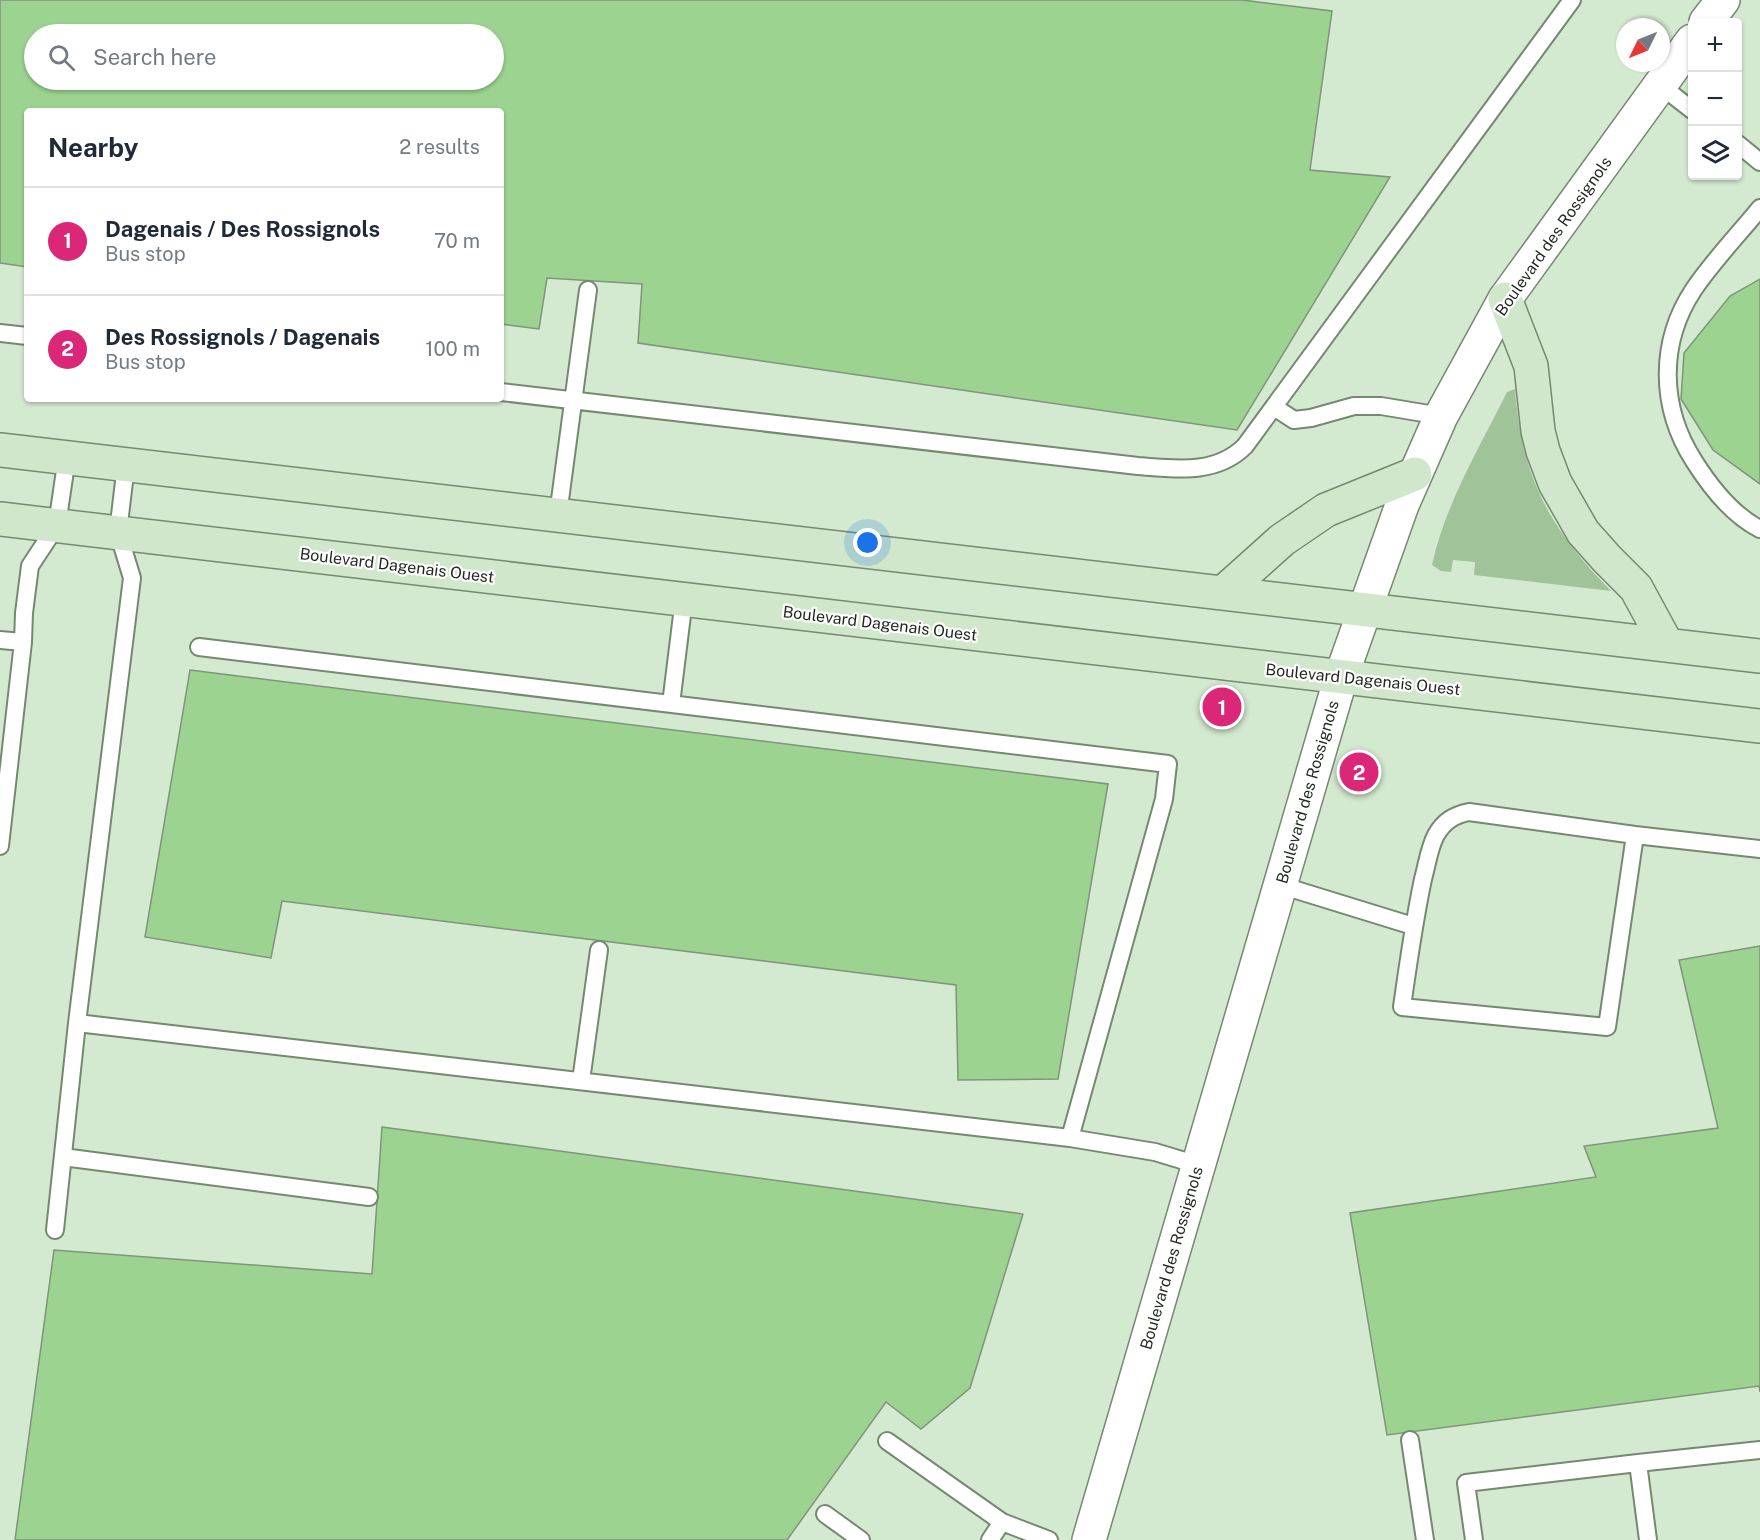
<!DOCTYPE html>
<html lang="en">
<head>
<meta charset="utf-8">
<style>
	body { margin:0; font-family:"Public Sans",sans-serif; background:#f6f6f7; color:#1f2937 }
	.controls { position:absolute; right:18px; top:18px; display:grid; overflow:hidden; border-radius:6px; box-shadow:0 2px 4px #0004 }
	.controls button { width:54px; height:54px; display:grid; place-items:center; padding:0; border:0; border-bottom:2px solid #e0e1e3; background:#fff; color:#1f2937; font:30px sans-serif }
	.compass { position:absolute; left:1616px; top:18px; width:54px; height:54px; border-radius:50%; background:#fff; box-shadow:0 2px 4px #0004; rotate:227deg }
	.you { position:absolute; left:868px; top:543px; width:21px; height:21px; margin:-15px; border:4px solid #fff; border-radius:50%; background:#1a73e8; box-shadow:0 0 0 9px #1a73e833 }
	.badge { display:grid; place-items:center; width:39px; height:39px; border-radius:50%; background:#db2777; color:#fff; font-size:20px; font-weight:700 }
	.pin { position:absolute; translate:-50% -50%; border:3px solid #fff; box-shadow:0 2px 6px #0006 }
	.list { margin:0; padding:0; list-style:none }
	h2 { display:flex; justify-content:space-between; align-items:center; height:78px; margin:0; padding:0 24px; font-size:26px }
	h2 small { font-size:20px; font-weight:400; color:#747a83 }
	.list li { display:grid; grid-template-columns:39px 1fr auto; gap:18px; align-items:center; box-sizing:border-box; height:108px; padding:0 24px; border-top:2px solid #e0e1e3 }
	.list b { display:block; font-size:22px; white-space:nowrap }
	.list p { margin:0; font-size:20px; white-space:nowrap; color:#747a83 }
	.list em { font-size:20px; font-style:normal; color:#747a83 }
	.icon { flex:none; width:33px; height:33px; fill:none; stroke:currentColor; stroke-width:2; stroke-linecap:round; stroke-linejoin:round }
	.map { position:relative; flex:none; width:1760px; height:1540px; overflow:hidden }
	.search { position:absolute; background:#fff; box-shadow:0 2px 4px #0004; left:24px; top:24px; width:480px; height:66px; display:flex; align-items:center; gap:15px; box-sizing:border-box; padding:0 21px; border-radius:33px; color:#747a83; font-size:22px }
	.panel { position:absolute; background:#fff; box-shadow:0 2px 4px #0004; left:24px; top:108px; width:480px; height:294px; border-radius:6px }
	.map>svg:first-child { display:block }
</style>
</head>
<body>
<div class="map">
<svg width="1760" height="1540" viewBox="0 0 1760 1540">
	<rect width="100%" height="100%" fill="#d4ead0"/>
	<path fill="#a0c399" d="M1515,389C1522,478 1549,528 1611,591L1474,575L1475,562L1453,560L1451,572L1441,571L1432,565C1445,504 1480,447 1507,392Z"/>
	<path fill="#9cd391" stroke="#80947c" stroke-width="1.5" fill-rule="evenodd" d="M0,0H1242L1332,11L1310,170L1390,177L1237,430L638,343L642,284L547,278L539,329L501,324V111H27V267L0,263ZM34,34H494V80H34Z
		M1760,279V484L1713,450L1681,399L1684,353L1730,296Z
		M190,670L1108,784L1058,1079L958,1080L956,985L282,901L271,958L145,937Z
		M1760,946V1392L1759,1386L1387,1435L1350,1213L1596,1177L1584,1146L1718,1128L1679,960Z
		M382,1127L1023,1214L970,1388L921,1429L886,1402L787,1540H15L54,1250L372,1274Z"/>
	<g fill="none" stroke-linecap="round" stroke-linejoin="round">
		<g stroke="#758971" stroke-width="20">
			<path id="service" d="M1660,85L1692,110
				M1738,144L1760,162
				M1760,208C1738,235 1713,261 1694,289C1658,343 1660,408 1694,461C1711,488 1732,515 1760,529
				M0,333L27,336
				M501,392L1138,466C1176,469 1216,475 1245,446L1572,0
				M1274,407L1294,420L1311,418L1354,406H1381L1441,416
				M558,515L588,290
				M0,640L23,642L24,613L30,566L57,525L67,457
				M199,647L1168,764L1164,799L1070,1138L1155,1152L1198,1165
				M671,704L684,599
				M1469,812L1635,835L1607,1027L1402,1007C1408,964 1414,922 1423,879C1427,865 1429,848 1436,835C1444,821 1454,815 1469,812Z
				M1635,835L1760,849
				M0,846L23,642
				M1280,885L1413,926
				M77,1023L1070,1138
				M581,1081L599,950
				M63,1157L369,1197
				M55,1230L77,1023L132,578L118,532L126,465
				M1410,1440L1425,1540
				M887,1441L1002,1522
				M1638,1463L1760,1450
				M825,1514L861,1540
				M990,1540L1002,1522L1049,1540
				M1474,1540L1466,1483L1638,1463L1648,1540"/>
		</g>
		<g stroke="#758971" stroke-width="36">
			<path id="tertiary" d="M1706,22L1723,0
				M1089,1540L1341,677L1402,505L1441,416L1505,299L1692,41"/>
		</g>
		<g stroke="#758971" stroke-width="36">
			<path id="secondary" d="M1505,299L1531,366L1538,431L1543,451L1555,483L1583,532L1607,559L1636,588L1667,645
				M0,450L1760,656
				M0,519L1760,726
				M1224,592L1282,540L1326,510L1415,474"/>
		</g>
		<use href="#service" stroke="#fff" stroke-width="16"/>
		<use href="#tertiary" stroke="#fff" stroke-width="33"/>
		<use href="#secondary" stroke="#d0e7cb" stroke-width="33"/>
	</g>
	<g text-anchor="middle" stroke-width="4.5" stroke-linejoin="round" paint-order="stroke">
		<g font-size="16" fill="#1f271e" stroke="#fff">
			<text transform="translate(1553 236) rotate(-55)" y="6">Boulevard des Rossignols</text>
			<text transform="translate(397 565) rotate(7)" y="6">Boulevard Dagenais Ouest</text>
			<text transform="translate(880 623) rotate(7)" y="6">Boulevard Dagenais Ouest</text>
			<text transform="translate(1363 679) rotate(6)" y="6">Boulevard Dagenais Ouest</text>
			<text transform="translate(1307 792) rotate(-74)" y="6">Boulevard des Rossignols</text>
			<text transform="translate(1171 1258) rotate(-74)" y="6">Boulevard des Rossignols</text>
		</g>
	</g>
</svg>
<div class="controls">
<button>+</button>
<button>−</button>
<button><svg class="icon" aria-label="layers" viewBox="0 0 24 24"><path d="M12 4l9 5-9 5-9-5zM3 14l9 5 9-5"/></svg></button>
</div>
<svg class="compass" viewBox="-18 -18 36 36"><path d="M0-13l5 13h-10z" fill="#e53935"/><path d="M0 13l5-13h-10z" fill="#747a83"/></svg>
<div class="you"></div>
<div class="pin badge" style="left:1222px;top:707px">1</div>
<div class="pin badge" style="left:1359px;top:772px">2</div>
<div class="search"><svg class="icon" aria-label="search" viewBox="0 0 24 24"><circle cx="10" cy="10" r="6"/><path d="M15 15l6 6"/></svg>Search here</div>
<section class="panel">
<h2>Nearby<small>2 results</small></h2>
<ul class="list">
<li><span class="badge">1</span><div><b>Dagenais / Des Rossignols</b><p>Bus stop</p></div><em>70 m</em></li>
<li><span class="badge">2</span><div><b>Des Rossignols / Dagenais</b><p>Bus stop</p></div><em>100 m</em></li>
</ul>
</section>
</div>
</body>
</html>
